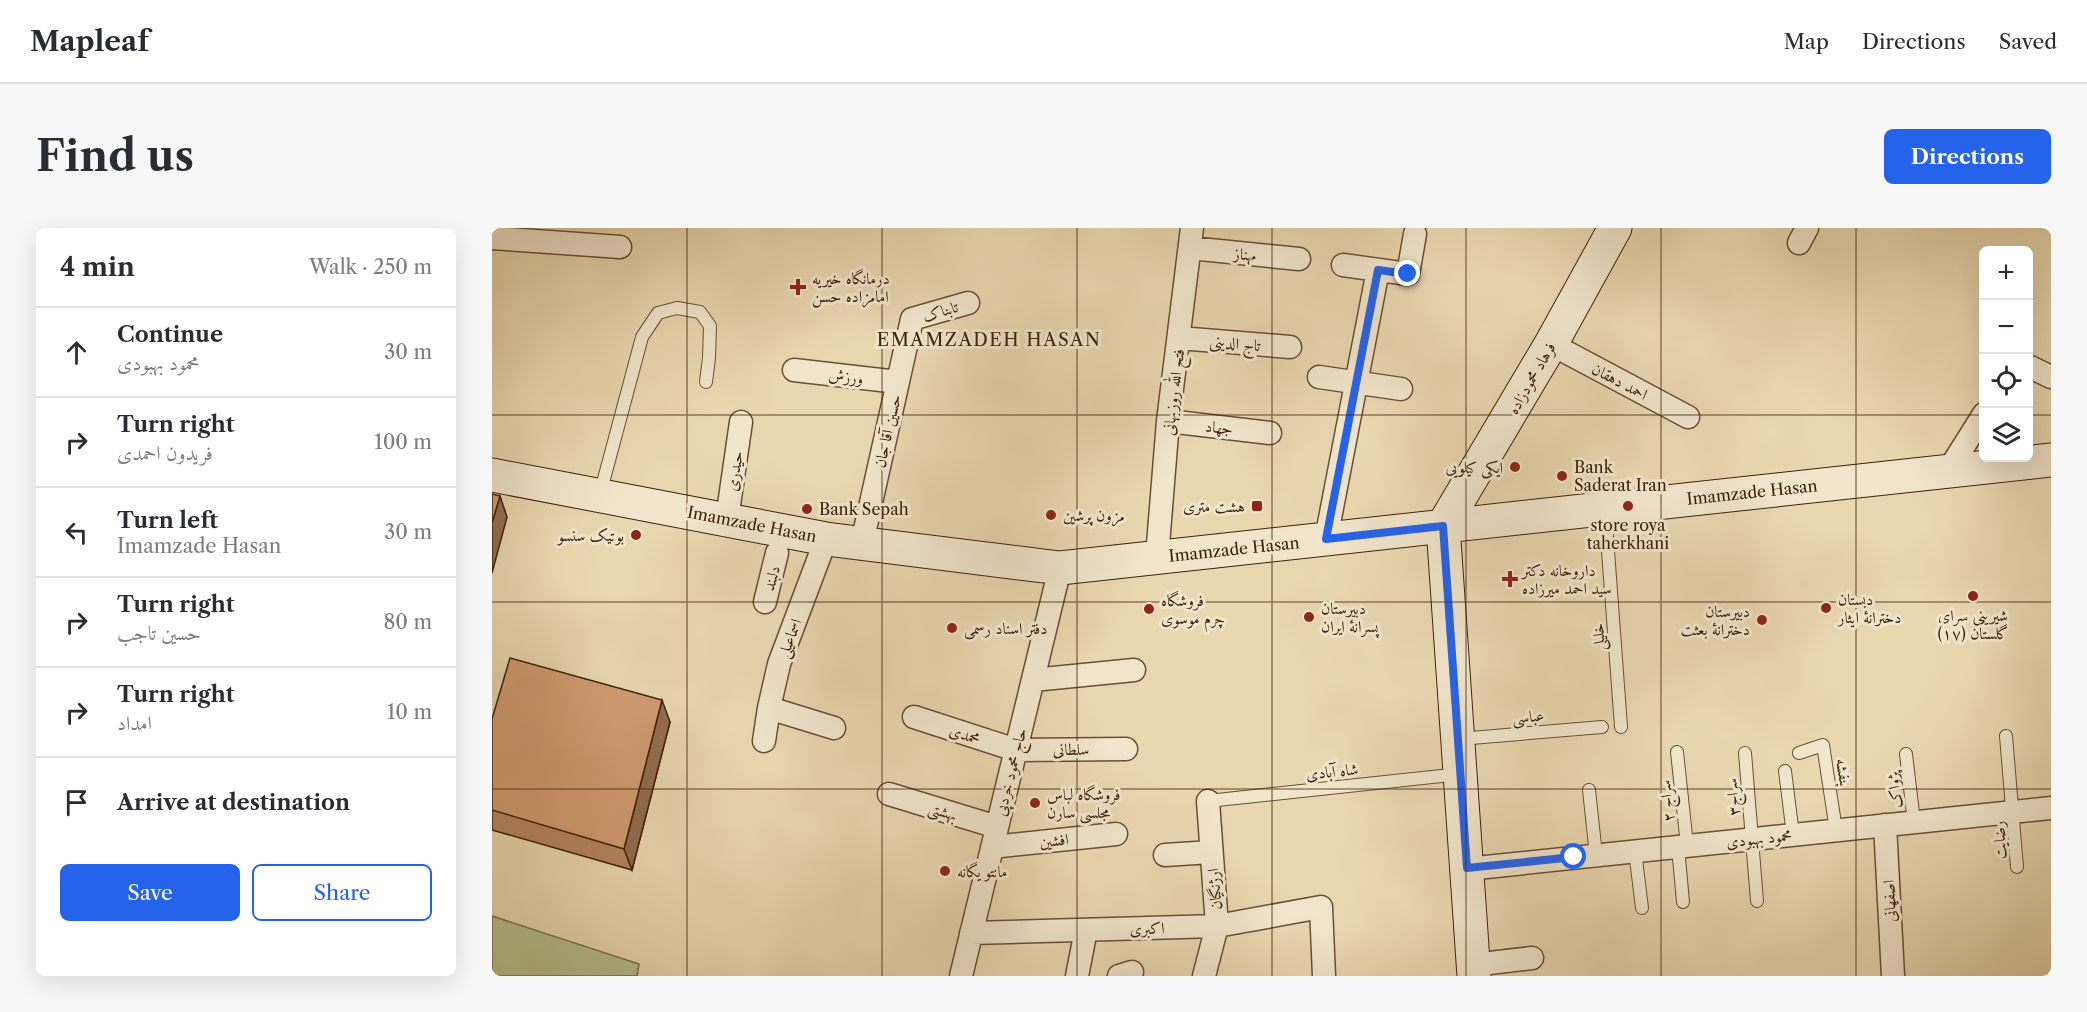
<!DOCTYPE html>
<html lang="en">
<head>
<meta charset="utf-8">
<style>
	body { margin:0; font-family:"Libre Caslon Text",Amiri,serif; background:#f7f7f7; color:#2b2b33 }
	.controls { position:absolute; right:18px; top:18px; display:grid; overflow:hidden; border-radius:9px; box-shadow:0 6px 24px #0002 }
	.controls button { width:54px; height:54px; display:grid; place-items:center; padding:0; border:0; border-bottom:2px solid #e1e1e2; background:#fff; color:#2b2b33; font:30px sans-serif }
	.stop { position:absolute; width:18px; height:18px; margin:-14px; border:4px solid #2563eb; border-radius:50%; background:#fff }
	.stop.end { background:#2563eb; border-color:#fff; box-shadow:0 2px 6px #0008 }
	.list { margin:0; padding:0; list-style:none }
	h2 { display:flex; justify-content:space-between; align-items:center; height:78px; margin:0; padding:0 24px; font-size:26px }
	h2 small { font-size:20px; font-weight:400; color:#7c7c81 }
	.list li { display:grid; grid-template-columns:39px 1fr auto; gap:18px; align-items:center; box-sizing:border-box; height:90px; padding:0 24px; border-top:2px solid #e1e1e2 }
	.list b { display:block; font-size:22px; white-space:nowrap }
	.list p { margin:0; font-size:20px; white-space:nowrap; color:#7c7c81 }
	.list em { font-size:20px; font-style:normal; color:#7c7c81 }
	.actions { display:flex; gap:12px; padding:18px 24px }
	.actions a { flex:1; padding:14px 0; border:2px solid #2563eb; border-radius:9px; text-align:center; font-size:21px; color:#2563eb }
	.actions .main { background:#2563eb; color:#fff }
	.icon { flex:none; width:33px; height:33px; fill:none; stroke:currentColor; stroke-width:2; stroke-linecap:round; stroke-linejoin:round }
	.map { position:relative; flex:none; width:1559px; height:748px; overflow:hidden; border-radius:9px }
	header { display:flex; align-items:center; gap:36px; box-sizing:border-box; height:84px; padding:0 30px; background:#fff; border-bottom:2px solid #e1e1e2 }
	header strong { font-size:28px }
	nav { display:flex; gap:33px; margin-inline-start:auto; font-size:21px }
	.intro { display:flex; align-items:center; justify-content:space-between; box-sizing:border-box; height:144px; padding:0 36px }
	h1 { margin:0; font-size:42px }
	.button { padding:15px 27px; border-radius:9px; background:#2563eb; color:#fff; font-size:21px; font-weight:700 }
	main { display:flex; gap:36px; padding:0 36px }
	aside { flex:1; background:#fff; border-radius:9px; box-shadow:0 6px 24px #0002 }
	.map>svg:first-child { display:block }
</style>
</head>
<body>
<header>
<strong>Mapleaf</strong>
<nav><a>Map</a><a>Directions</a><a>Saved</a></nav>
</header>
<div class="intro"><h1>Find us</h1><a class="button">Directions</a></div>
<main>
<aside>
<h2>4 min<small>Walk · 250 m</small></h2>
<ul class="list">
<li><svg class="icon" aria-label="ahead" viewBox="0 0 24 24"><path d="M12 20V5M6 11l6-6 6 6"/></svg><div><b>Continue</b><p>محمود بهبودی</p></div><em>30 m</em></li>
<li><svg class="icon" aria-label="right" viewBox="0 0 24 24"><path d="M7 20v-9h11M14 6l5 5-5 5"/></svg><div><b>Turn right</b><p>فریدون احمدی</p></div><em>100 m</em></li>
<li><svg class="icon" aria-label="left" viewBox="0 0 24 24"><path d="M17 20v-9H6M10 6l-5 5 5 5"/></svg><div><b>Turn left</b><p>Imamzade Hasan</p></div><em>30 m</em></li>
<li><svg class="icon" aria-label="right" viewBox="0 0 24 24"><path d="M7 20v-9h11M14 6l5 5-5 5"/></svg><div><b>Turn right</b><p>حسین تاجب</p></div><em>80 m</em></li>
<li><svg class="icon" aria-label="right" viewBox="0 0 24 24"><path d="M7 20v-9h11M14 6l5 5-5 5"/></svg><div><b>Turn right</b><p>امداد</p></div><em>10 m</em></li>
<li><svg class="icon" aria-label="arrive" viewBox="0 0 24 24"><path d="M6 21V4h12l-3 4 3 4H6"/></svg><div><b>Arrive at destination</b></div></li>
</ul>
<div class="actions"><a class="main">Save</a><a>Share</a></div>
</aside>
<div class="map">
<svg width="1559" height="748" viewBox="0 0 1559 748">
	<rect width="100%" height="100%" fill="#e9d7b0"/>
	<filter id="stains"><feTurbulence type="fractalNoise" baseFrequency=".00333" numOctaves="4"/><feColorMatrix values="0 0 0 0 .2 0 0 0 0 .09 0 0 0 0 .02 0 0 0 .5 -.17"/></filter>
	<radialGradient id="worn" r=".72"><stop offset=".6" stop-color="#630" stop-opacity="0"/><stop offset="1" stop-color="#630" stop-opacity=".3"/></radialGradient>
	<path fill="#b4bf8d" stroke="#79704b" stroke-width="1.5" d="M0,688L147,736L145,748H0Z"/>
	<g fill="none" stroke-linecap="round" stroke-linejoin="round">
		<g stroke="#694f33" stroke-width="14">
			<path id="lane" d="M108,266L150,109L166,85L185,80L208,84L218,98L217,130L214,154
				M1113,282L1129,499
				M1514,508L1525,639
				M967,511L1110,499
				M1185,524L1195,617
				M1253,525L1265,673
				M1307,525L1331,517L1344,602
				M1414,526L1422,594
				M1293,543L1301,607
				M1097,562L1104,627
				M716,573L968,546
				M1186,619L1191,674
				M1143,623L1150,680"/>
		</g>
		<g stroke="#694f33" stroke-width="25">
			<path id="street" d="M0,10L128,19
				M1307,15L1315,0
				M698,20L807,31
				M851,37L916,46L923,6
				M687,110L798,119
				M1059,116L1196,189
				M1536,138L1559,149
				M302,142L406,154
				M827,149L909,161
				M676,193L778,205
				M1456,243L1492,186
				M235,291L249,194
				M834,311L886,42
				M370,315L420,91L476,75
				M665,329L676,193L700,0
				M273,374L285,325
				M541,452L642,442
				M277,480L342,500
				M422,489L524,522L634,521
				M272,513L277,480L287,436L334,311
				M397,566L505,599
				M1393,597L1401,748
				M500,619L624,606
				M673,627L719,624
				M975,641L1559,580
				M479,705L725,698L829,679L832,748
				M981,737L1040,730
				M469,748L568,340
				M585,748L594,702
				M627,748L640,744
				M712,748L725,698L716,573"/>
		</g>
		<g stroke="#3e2209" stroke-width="35">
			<path id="secondary" d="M0,247L334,311L568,340L1559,232
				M982,748L951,298L1059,116L1123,0"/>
		</g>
		<use href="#lane" stroke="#f1e5cc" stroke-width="12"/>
		<use href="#street" stroke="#f1e5cc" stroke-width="22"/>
		<use href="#secondary" stroke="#f1e5cc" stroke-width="33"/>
	</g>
	<path fill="#b38560" stroke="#3e2209" stroke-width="1.5" d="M0,491L178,494L140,642L0,602Z"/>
	<path fill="#926c4e" stroke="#3e2209" stroke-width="1.5" d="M8,268L15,289L0,345V295Z
		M170,472L178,494L140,642L132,621Z"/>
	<path fill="#d09b70" stroke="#3e2209" stroke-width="1.5" d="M0,266L8,268L0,295Z
		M18,430L170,472L132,621L0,582V491Z"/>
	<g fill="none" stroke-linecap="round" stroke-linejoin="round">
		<path stroke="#2563eb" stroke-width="8" d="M916,46L886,42L834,311L951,298L975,640L1082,629"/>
	</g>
	<path fill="none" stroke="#3e2209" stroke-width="1.5" stroke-opacity="0.55" d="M195,0V748M390,0V748M585,0V748M780,0V748M974,0V748M1169,0V748M1364,0V748M0,187H1492M1536,187H1559M0,374H1559M0,561H1559"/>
	<g fill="#8f2418" stroke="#f1e5cc" stroke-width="2">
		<path d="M303 50h6v6h6v6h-6v6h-6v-6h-6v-6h6z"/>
		<circle cx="1023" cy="239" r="6"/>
		<circle cx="1070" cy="248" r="6"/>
		<rect x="759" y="272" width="12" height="12" rx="3"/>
		<circle cx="1136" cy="278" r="6"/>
		<circle cx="315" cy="281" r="6"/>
		<circle cx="559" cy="287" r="6"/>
		<circle cx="144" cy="307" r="6"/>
		<path d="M1015 342h6v6h6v6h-6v6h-6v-6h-6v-6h6z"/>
		<circle cx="1481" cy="368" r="6"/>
		<circle cx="1334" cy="380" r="6"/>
		<circle cx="657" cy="381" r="6"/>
		<circle cx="817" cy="389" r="6"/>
		<circle cx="1270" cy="392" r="6"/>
		<circle cx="460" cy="400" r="6"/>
		<circle cx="543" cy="575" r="6"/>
		<circle cx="453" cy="643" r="6"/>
	</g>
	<g text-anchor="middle" stroke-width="6" stroke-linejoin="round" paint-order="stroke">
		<g font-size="16" fill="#3e2209" stroke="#f1e5cc">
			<text transform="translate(753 26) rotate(6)" y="6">مهناز</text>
			<text transform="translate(448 83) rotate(-17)" y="6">تابناک</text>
			<text transform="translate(743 115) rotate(5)" y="6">تاج الدینی</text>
			<text transform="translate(354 148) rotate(7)" y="6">ورزش</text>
			<text transform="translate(1039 150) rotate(-60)" y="6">فرهاد محمودزاده</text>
			<text transform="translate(1128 153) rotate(28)" y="6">احمد دهقان</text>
			<text transform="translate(681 164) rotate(-83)" y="6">فتح الله روزبهانی</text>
			<text transform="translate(727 199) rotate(6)" y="6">جهاد</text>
			<text transform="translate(395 203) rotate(-77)" y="6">حسین آقا جان</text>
			<text transform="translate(242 243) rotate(-81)" y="6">حیدری</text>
			<text transform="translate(1260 264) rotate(-6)" y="6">Imamzade Hasan</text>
			<text transform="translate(260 296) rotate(11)" y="6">Imamzade Hasan</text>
			<text transform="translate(742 321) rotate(-6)" y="6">Imamzade Hasan</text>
			<text transform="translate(279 350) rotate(-75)" y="6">دلبند</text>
			<text transform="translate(1106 409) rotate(-94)" y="6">خلیلی</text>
			<text transform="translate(297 410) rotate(-69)" y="6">اسماعیلی</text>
			<text transform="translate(1036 488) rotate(-5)" y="6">عباسی</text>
			<text transform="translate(473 506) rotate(18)" y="6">محمدی</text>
			<text transform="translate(579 521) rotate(-1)" y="6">سلطانی</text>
			<text transform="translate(840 543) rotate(-6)" y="6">شاه آبادی</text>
			<text transform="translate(518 544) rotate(-76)" y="6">حاج محمود خردپی</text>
			<text transform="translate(1352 544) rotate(81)" y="6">بنفشه</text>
			<text transform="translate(1402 562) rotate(-97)" y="6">پژواک</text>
			<text transform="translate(1240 569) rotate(-95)" y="6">سراج۳</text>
			<text transform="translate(1174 573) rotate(-96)" y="6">سراج ۲</text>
			<text transform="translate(451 583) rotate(17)" y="6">بهشتی</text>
			<text transform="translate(1267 610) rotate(-6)" y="6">محمود بهبودی</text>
			<text transform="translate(562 612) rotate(-6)" y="6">افشین</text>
			<text transform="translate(1507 612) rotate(-93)" y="6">رضایت</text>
			<text transform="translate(722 661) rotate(-95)" y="6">ارژنگیان</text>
			<text transform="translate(1397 673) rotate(-93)" y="6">اصفهانی</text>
			<text transform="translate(655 700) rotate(-2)" y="6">اکبری</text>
		</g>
		<g font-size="16" fill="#3e2209" stroke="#f1e5cc" text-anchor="start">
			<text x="320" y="56">درمانگاه خیریه<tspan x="320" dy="18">امامزاده حسن</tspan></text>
			<text x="1011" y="245" text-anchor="end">ایکی کیلویی</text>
			<text x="1082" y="245">Bank<tspan x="1082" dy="18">Saderat Iran</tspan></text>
			<text x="753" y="284" text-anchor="end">هشت متری</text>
			<text x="327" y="287">Bank Sepah</text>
			<text x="571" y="293">مزون پرشین</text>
			<text x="1136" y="303" text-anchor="middle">store roya<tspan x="1136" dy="18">taherkhani</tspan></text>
			<text x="132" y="313" text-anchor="end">بوتیک سنسو</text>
			<text x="1030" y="348">داروخانه دکتر<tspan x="1030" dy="18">سید احمد میرزاده</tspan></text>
			<text x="1346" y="377">دبستان<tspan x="1346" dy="18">دخترانهٔ ایثار</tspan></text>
			<text x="669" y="378">فروشگاه<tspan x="669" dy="18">چرم موسوی</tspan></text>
			<text x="829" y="386">دبیرستان<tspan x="829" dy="18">پسرانهٔ ایران</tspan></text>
			<text x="1258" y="389" text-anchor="end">دبیرستان<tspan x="1258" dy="18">دخترانهٔ بعثت</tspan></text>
			<text x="1481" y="393" text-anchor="middle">شیرینی سرای<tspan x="1481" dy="18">گلستان (۱۷)</tspan></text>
			<text x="472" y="406">دفتر اسناد رسمی</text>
			<text x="555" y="572">فروشگاه لباس<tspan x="555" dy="18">مجلسی سارن</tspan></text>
			<text x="465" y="649">مانتو یگانه</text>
		</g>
		<g font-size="18" letter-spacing="1.5" fill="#3e2209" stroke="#f1e5cc">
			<text x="497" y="118">EMAMZADEH HASAN</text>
		</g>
	</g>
	<rect width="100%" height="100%" filter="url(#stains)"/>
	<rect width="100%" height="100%" fill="url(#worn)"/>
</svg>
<div class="controls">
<button>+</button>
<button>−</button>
<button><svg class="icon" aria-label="locate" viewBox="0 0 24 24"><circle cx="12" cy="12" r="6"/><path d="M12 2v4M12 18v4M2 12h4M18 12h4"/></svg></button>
<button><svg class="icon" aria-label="layers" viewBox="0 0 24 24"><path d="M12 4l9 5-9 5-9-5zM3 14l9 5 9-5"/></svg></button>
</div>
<div class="stop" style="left:1082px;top:629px"></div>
<div class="stop end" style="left:916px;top:46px"></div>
</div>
</main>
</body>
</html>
